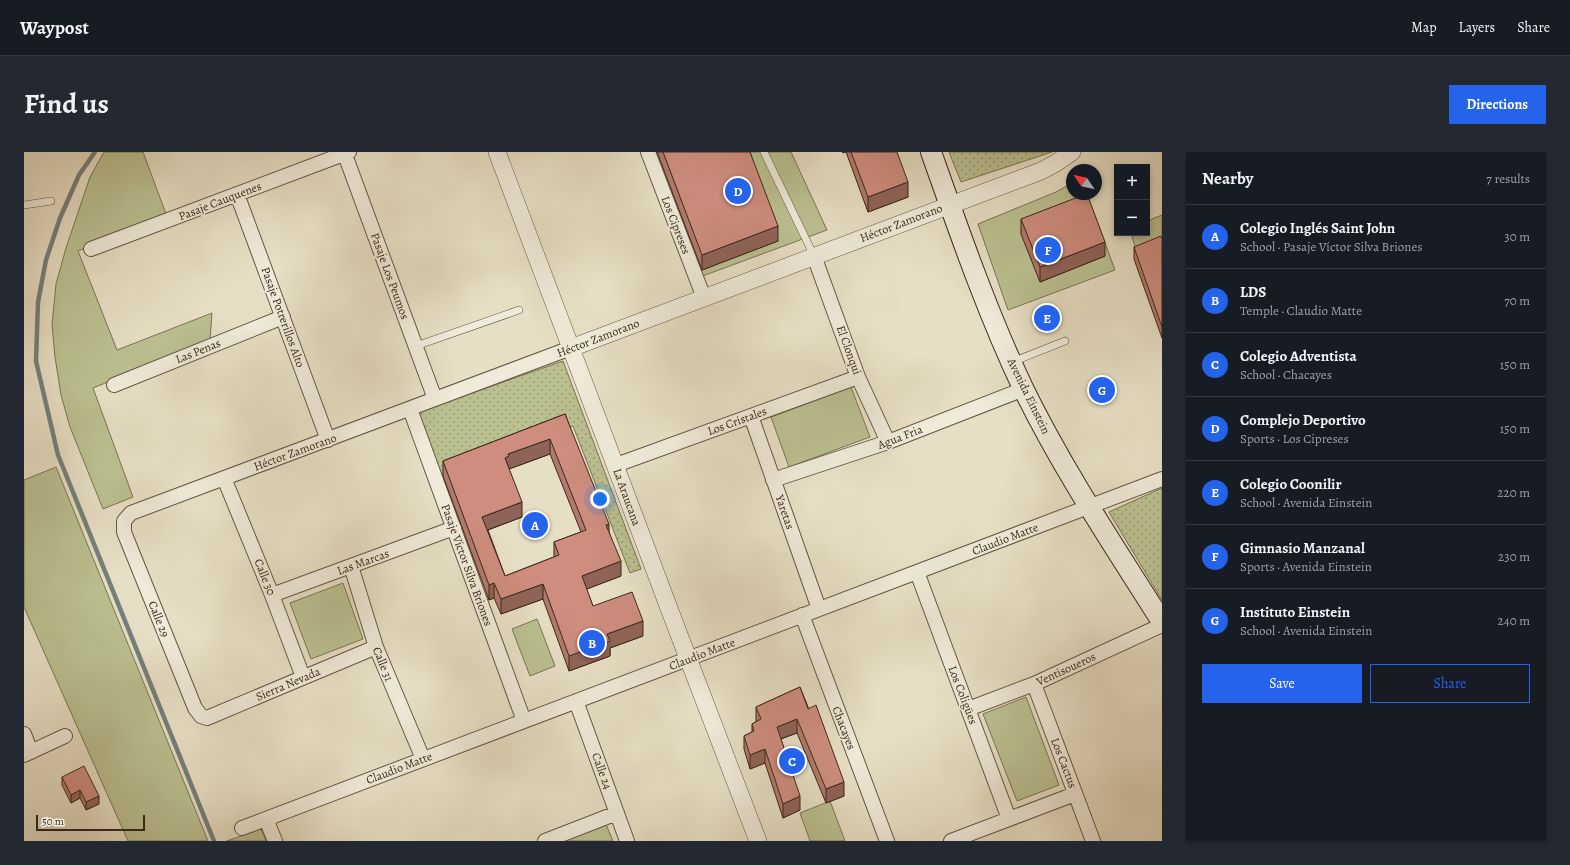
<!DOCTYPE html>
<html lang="en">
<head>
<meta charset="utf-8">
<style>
	body { margin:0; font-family:Alegreya,serif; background:#242831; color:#f1f3f6 }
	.controls { position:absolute; right:12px; top:12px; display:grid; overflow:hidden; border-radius:0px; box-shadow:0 2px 6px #0003 }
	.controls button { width:36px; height:36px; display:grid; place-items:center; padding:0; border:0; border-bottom:1px solid #363941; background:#171b24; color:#f1f3f6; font:20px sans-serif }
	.compass { position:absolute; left:1042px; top:12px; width:36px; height:36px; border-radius:50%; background:#171b24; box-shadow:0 2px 6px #0003; rotate:304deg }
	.scale { position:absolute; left:12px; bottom:10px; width:109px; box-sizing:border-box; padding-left:4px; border:2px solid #3a2919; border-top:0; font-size:11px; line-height:14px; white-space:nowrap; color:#3a2919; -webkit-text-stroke:3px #efead9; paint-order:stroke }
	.you { position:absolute; left:576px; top:347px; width:14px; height:14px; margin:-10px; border:3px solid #fff; border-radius:50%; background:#1a73e8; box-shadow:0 0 0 6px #1a73e833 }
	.badge { display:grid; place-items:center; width:26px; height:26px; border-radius:50%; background:#2563eb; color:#fff; font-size:13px; font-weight:700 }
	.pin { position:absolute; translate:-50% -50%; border:2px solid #fff; box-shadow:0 1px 4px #0006 }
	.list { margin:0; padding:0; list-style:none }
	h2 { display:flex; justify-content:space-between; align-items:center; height:52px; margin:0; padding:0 16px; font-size:17px }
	h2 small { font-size:13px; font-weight:400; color:#9ea1a6 }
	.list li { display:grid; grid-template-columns:26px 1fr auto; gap:12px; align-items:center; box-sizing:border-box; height:64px; padding:0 16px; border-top:1px solid #363941 }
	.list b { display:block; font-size:15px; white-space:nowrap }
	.list p { margin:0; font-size:13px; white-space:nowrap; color:#9ea1a6 }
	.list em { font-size:13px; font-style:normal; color:#9ea1a6 }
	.actions { display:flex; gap:8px; padding:12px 16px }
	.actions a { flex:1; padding:9px 0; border:1px solid #2563eb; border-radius:0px; text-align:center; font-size:14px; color:#2563eb }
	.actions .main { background:#2563eb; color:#fff }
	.map { position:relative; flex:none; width:1138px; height:689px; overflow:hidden; border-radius:0px }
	header { display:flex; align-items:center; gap:24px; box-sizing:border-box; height:56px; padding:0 20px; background:#171b24; border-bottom:1px solid #363941 }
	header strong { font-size:19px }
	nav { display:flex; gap:22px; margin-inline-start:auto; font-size:14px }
	.intro { display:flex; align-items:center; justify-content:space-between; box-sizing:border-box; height:96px; padding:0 24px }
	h1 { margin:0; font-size:28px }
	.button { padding:10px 18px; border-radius:0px; background:#2563eb; color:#fff; font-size:14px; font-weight:700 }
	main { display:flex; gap:24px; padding:0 24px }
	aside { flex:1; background:#171b24; border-radius:0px; box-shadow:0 2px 6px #0003 }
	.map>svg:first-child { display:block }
</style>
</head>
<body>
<header>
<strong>Waypost</strong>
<nav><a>Map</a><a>Layers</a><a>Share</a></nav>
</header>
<div class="intro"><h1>Find us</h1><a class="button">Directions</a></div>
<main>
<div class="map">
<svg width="1138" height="689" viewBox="0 0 1138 689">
	<defs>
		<pattern id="park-dots" width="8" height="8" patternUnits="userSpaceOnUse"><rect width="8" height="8" fill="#bbc091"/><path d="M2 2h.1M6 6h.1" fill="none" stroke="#999c76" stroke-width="1.8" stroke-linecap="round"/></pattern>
	</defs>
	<rect width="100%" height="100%" fill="#e7dfc5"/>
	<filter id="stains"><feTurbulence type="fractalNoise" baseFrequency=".005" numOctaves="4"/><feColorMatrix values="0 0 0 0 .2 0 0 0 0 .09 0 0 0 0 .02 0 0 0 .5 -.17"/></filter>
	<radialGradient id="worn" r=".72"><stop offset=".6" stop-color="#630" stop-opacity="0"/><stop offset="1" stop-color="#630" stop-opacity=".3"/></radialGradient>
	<path fill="#bbc091" stroke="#7a7455" d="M80,0H119L142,62L54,99L93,198L188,161L186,188L69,236L109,345L79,357L46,275L37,243L31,205L28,173L32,132L42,96L66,25Z
		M628,0H767L803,78L676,125Z
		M1048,31V42H1063L1091,118L984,158L954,72L1032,40Z
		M1138,63V98L1113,101L1107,81H1123V69Z
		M827,235L846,285L765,315L747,265Z
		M32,315L184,689H104L0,455V328Z
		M319,431L339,487L287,507L266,451Z
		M513,467L531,514L506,524L488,477Z
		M1002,545L1035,633L993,649L959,562Z
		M806,649L821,689H786L776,661Z
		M581,670L589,689H534Z
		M237,677L242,689H203Z"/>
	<path fill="url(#park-dots)" stroke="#7a7455" d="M925,0H1028L937,30Z
		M539,209L617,417L606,421L549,274L416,325L391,261Z
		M1138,336V448L1085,360Z"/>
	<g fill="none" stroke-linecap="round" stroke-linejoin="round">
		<path stroke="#74807d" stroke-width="4.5" d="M71,0L55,23L36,66L22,108L14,150L12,209L34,303L190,689"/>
		<g stroke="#655644" stroke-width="8">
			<path id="service" d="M740,0L790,104
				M0,53L27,49
				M392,194L495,158
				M988,210L1041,189"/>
		</g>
		<g stroke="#655644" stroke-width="16">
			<path id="minor" d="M320,0L411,247
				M624,0L680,146
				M213,42L304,288
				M67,97L325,0
				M790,104L834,225L864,290
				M90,233L259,165
				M386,257L500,569
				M727,264L795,457
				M592,313L834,225
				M200,326L248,443L279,525
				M749,328L864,290L1000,237
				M327,414L352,495L399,607
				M893,420L985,667
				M248,443L430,376
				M778,463L863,689
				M352,495L183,566L177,564L171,556L100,380V369L107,361L547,196
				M1010,532L1069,689
				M552,549L603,689
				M944,557L1010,532L1138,473
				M0,582L7,600
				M0,603L41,584
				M242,667L251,689
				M218,676L1138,327
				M521,689L593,661
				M927,689L1051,642"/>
		</g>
		<g stroke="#655644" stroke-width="18">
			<path id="tertiary" d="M473,0L654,480L734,689
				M547,196L1017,19L1032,11L1048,0"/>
		</g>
		<g stroke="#3a2919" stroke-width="22">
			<path id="secondary" d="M907,0C935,79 963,160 999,236C1039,318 1090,394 1138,470"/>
		</g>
		<use href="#service" stroke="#efead9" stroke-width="7"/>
		<use href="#minor" stroke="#efead9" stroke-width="14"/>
		<use href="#tertiary" stroke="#efead9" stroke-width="17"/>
		<use href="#secondary" stroke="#efead9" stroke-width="20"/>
	</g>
	<path fill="#b1796d" stroke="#3a2919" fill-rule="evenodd" d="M633,0H726L754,89L678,118Z
		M818,0H873L884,45L844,60L822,0L819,1Z
		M997,67L1081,104L1016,130L997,82Z
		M1138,87V186L1110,107V95Z
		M541,262L585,380L597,424L562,437L569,454L619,484L586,496V504L545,519L519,447L477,462L470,446L465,448L419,324V309ZM526,302L557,380L530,390V405L481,424L464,378L498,365L485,317Z
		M776,535L820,644L802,651L773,581L757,587L776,658L759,666L741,611L726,617L720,597V584L728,580V572L732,570V555Z
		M38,625L75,652L62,658L56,646L47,651L38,633Z"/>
	<path fill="#906359" stroke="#3a2919" d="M884,30V45L844,60V45Z
		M754,74V89L678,118V103Z
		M1081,90V104L1016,130V115Z
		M526,287V302L485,317L481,306L484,302Z
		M498,350V365L458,380V365Z
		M585,372V387L582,373Z
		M597,409V424L558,439V424Z
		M470,431V446L465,448V433Z
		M519,432V447L477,462V447Z
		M619,469V484L586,496V504L545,519V504L583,482Z
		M773,567V581L753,588V575Z
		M741,597V611L726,617V603Z
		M820,630V644L802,651V637Z
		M56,638V646L47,651V643Z
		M75,644V652L62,658V650Z
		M776,644V658L759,666V652Z"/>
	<path fill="#ce8d7f" stroke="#3a2919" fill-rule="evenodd" d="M639,0H726L754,74L678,103Z
		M827,0H873L884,30L844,45Z
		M1062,42H1063L1081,90L1016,115L997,67Z
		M1137,84L1138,87V175L1110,95Z
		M541,262L585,372L582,373L597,409L558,424L569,454L608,440L619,469L583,482L586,489L545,504L519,432L477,447L470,431L465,433L419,309ZM526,287L562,378L530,390L535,403L481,424L458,365L498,350L481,306L485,304L484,302Z
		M776,535L784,557L792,553L820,630L802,637L773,567L753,575L776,644L759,652L741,597L726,603L720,584L730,579L728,572L737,567L732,555Z
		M60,614L75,644L62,650L56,638L47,643L38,625Z"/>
	<g text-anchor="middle" stroke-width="3.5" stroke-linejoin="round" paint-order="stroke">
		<g font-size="12" fill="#3a2919" stroke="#efead9">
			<text transform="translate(196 49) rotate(-21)" y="4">Pasaje Cauquenes</text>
			<text transform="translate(877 71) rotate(-21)" y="4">Héctor Zamorano</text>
			<text transform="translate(652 73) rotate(69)" y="4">Los Cipreses</text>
			<text transform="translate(366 124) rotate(70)" y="4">Pasaje Los Peumos</text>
			<text transform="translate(259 165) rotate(70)" y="4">Pasaje Potrerillos Alto</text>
			<text transform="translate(574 186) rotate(-21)" y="4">Héctor Zamorano</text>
			<text transform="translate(825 198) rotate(70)" y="4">El Clonqui</text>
			<text transform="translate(174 199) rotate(-22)" y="4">Las Penas</text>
			<text transform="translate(1005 244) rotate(64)" y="4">Avenida Einstein</text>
			<text transform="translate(713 269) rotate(-20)" y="4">Los Cristales</text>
			<text transform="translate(876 285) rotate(-21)" y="4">Agua Fria</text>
			<text transform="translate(271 300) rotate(-20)" y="4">Héctor Zamorano</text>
			<text transform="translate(603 345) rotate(70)" y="4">La Araucana</text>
			<text transform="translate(761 360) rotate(71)" y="4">Yaretas</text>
			<text transform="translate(981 387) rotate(-21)" y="4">Claudio Matte</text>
			<text transform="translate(339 410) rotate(-20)" y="4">Las Marcas</text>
			<text transform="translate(443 413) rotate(70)" y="4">Pasaje Víctor Silva Briones</text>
			<text transform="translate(241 425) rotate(68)" y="4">Calle 30</text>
			<text transform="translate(135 467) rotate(68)" y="4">Calle 29</text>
			<text transform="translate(678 502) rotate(-21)" y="4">Claudio Matte</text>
			<text transform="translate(359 512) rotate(68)" y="4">Calle 31</text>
			<text transform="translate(1042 517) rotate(-25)" y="4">Ventisoueros</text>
			<text transform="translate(264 532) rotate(-23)" y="4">Sierra Nevada</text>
			<text transform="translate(939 543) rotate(69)" y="4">Los Coligües</text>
			<text transform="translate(820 576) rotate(69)" y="4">Chacayes</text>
			<text transform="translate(1040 611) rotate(69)" y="4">Los Cactus</text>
			<text transform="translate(375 616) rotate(-21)" y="4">Claudio Matte</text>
			<text transform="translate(578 619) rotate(70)" y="4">Calle 24</text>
		</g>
	</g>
	<rect width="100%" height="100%" filter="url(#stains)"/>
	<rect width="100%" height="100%" fill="url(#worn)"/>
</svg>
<div class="controls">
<button>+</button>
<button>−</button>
</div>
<svg class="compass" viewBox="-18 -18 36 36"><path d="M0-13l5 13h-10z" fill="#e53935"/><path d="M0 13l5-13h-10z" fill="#9ea1a6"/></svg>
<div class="scale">50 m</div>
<div class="you"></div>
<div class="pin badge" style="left:511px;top:373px">A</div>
<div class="pin badge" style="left:568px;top:491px">B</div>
<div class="pin badge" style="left:768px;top:609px">C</div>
<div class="pin badge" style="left:714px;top:39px">D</div>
<div class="pin badge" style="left:1023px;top:166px">E</div>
<div class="pin badge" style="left:1024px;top:98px">F</div>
<div class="pin badge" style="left:1078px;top:238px">G</div>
</div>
<aside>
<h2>Nearby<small>7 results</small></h2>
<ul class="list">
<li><span class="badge">A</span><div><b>Colegio Inglés Saint John</b><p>School · Pasaje Víctor Silva Briones</p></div><em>30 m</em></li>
<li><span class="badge">B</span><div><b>LDS</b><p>Temple · Claudio Matte</p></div><em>70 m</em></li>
<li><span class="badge">C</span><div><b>Colegio Adventista</b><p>School · Chacayes</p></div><em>150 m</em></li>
<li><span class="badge">D</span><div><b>Complejo Deportivo</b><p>Sports · Los Cipreses</p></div><em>150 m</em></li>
<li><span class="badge">E</span><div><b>Colegio Coonilir</b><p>School · Avenida Einstein</p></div><em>220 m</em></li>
<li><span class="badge">F</span><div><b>Gimnasio Manzanal</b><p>Sports · Avenida Einstein</p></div><em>230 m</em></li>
<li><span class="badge">G</span><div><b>Instituto Einstein</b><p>School · Avenida Einstein</p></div><em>240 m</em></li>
</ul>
<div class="actions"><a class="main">Save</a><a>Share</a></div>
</aside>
</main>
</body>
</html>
